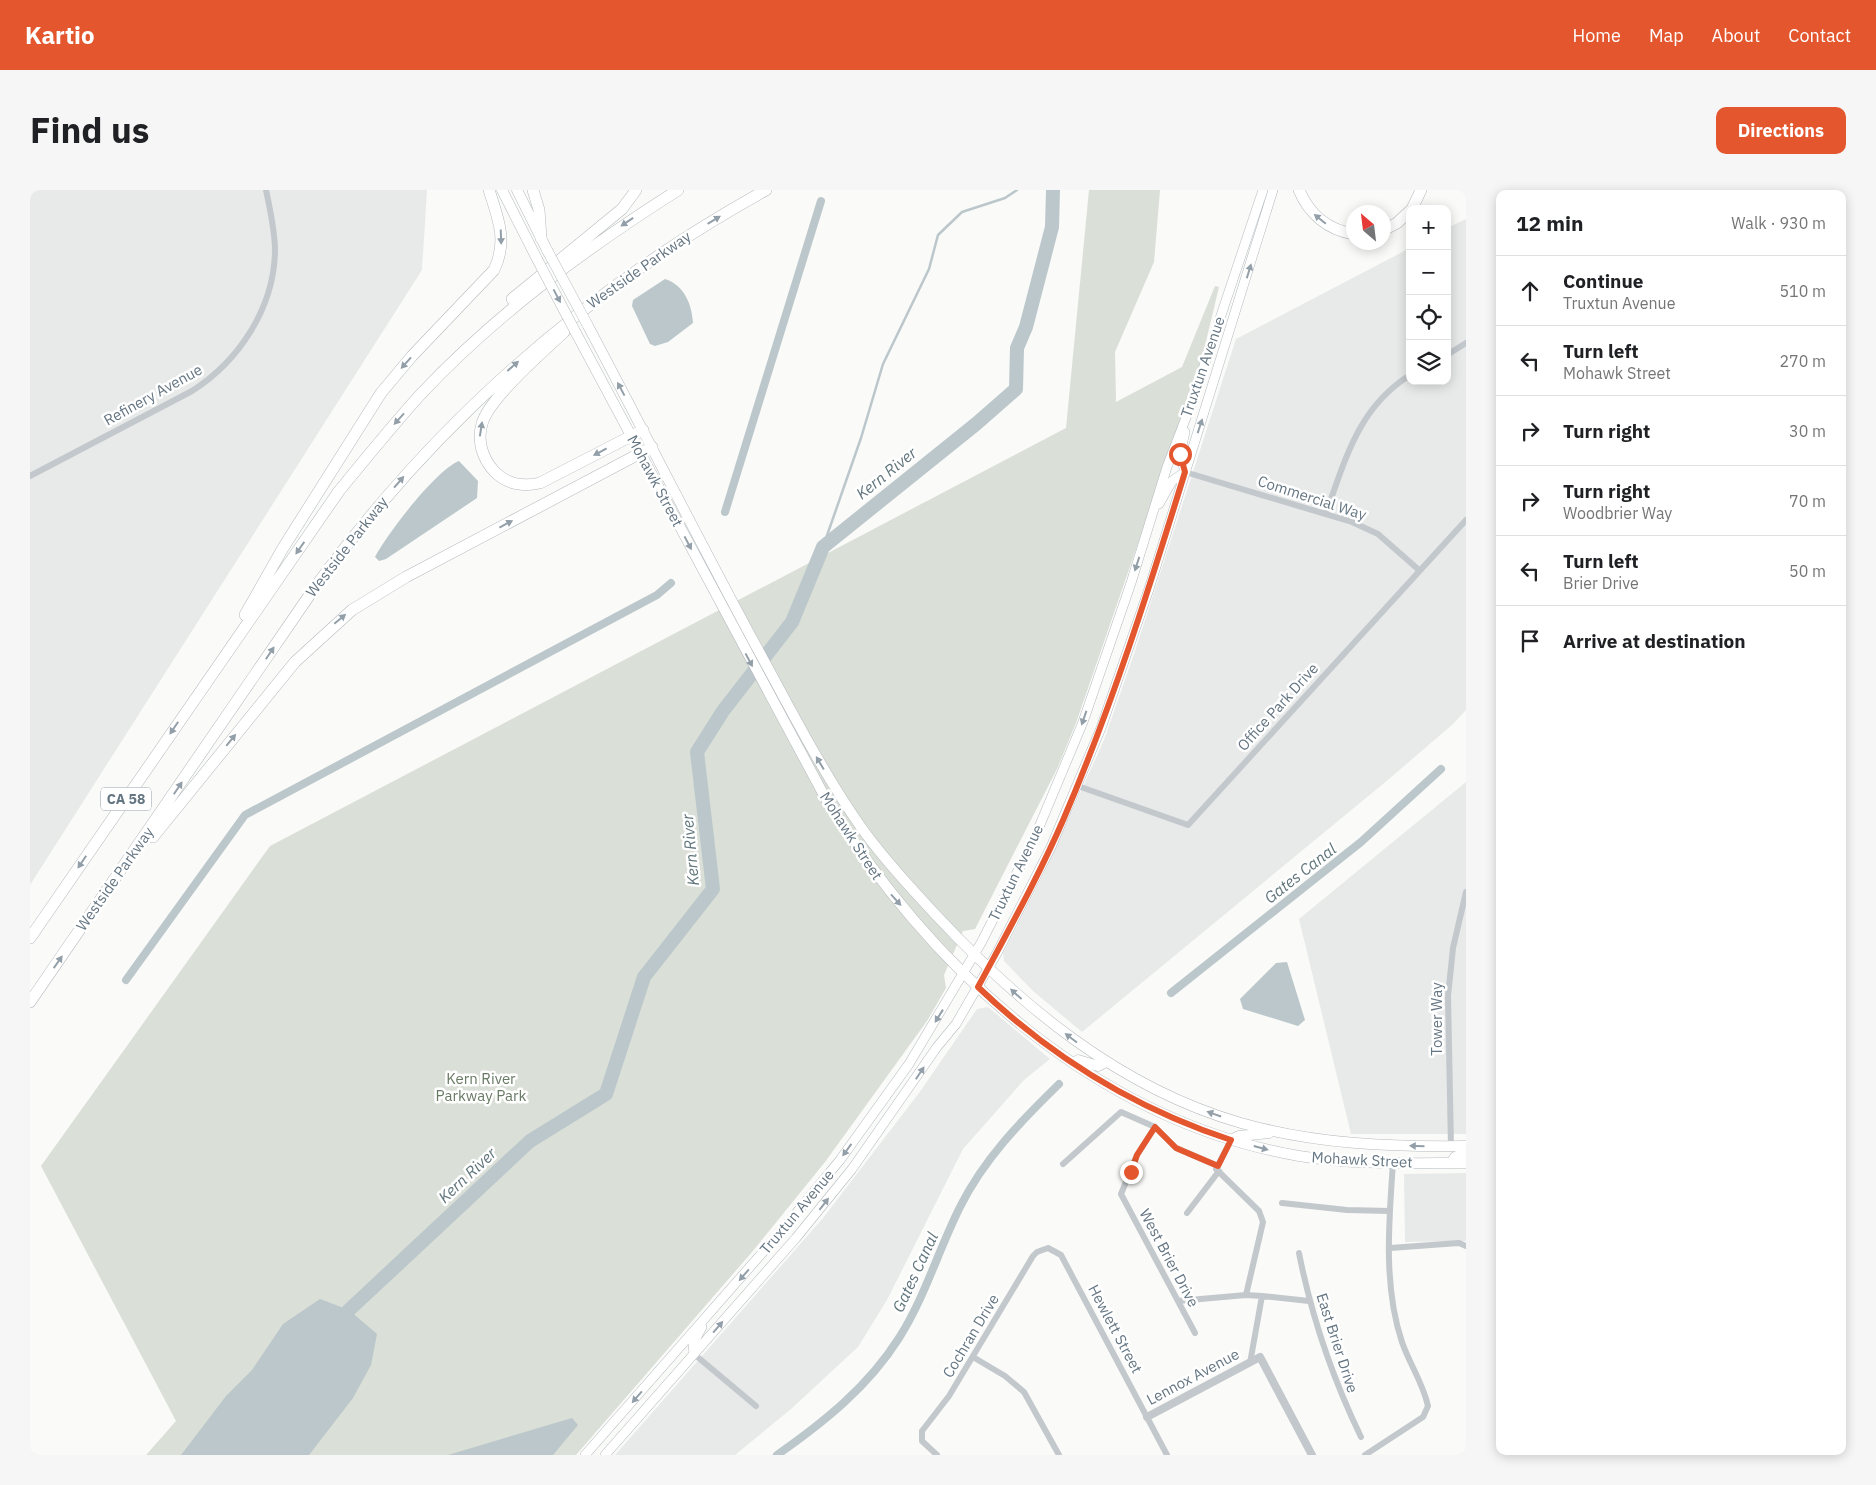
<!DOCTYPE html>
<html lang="en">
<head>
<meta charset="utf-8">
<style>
	body { margin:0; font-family:"IBM Plex Sans",sans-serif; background:#f6f6f6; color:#202124 }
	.controls { position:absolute; right:15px; top:15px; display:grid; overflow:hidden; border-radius:10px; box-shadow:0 2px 12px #0003 }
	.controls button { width:45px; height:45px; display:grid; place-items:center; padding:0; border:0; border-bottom:1px solid #e0e0e0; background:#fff; color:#202124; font:25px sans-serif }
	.compass { position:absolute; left:1316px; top:15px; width:45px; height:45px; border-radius:50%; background:#fff; box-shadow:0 2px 12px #0003; rotate:332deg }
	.stop { position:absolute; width:15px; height:15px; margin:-11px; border:4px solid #e4572e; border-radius:50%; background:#fff }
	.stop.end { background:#e4572e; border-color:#fff; box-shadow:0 1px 5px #0008 }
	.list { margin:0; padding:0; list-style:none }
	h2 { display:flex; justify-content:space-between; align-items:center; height:65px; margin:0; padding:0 20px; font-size:21px }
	h2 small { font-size:16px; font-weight:400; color:#757577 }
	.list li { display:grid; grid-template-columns:32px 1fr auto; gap:15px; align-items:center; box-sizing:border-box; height:70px; padding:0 20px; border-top:1px solid #e0e0e0 }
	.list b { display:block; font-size:19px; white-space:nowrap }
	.list p { margin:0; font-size:16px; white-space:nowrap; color:#757577 }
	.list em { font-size:16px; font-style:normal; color:#757577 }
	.icon { flex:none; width:28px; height:28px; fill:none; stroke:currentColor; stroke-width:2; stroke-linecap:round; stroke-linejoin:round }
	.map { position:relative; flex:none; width:1436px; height:1265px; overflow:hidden; border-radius:10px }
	header { display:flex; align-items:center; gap:30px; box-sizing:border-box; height:70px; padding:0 25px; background:#e4572e; color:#fff }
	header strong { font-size:24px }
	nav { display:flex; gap:28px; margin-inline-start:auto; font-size:18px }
	.intro { display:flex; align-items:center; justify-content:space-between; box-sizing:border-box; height:120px; padding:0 30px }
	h1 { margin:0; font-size:35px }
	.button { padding:12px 22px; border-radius:10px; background:#e4572e; color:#fff; font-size:18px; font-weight:700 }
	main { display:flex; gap:30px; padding:0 30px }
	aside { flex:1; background:#fff; border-radius:10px; box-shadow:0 2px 12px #0003 }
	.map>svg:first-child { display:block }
</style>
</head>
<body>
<header>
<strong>Kartio</strong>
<nav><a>Home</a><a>Map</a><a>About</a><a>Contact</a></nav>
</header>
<div class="intro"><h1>Find us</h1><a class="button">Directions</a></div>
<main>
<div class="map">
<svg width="1436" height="1265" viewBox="0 0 1436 1265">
	<rect width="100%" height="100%" fill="#fafaf8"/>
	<path fill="#e8e9e9" d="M0,0H397L392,80L0,695Z
		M1436,29V520L1423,534L1359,589L1052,842L1003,801L974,771L973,763L1014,683L1074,550L1104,464L1206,149L1380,58V191H1417V38Z
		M1436,592V944H1321L1269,729Z
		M958,817L1020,869L994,890L933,959L857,1110L828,1157L761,1219L705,1265H585L793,1028L889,903L947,819Z
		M1436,983V1051L1375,1052L1374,984Z"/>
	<path fill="#dadfd7" d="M1059,0H1130L1124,72L1085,162L1086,212L1152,177L1185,96L1189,97L1172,168L1046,533L1027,579L945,739L933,741L914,785L916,798L897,831L795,972L722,1062L546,1265H116L146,1231L11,976L240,656L1036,238Z"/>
	<path fill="#bbc7cb" d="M635,89C654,95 662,114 663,133L638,152L625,156L620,154L602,116L603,110Z
		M429,271L448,291L447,308L356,369L349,371L345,367C357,344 406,280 429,271Z
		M1257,772L1275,830L1268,836L1213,819L1210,809L1246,773Z
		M290,1109L319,1120L347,1144L341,1175L323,1208L279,1265H151L196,1206L222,1180L253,1134Z
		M542,1228L548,1235L523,1265H418Z"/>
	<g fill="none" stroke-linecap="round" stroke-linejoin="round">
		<path stroke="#bbc7cb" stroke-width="2.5" d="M793,357L831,248L853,174L899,79L908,45L932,22L975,8L987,0"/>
		<path stroke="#bbc7cb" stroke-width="8" d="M695,322L791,11
			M96,790L215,625L627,405L641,393
			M1141,803L1331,652L1411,579
			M747,1265C794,1232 838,1197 869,1148C895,1107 908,1061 930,1017C954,969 990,932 1029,894"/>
		<path stroke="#bbc7cb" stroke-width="14" d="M309,1135L319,1120L500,951L576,904L614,787L683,699L667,562L693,521L762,432L793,357L946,234L986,199L987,158L996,137L1022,37L1023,0"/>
		<g stroke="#b3babf" stroke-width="10">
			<path id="secondary" d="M1155,282L1150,264L1155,242
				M1129,314L1142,291L1155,282
				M664,1164L663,1154L672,1137
				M555,1265L754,1038L810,970L879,874L951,753L1004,649L1053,532L1101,393L1137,277L1162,212L1233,0
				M575,1265L766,1048L822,979L907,857L926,834L967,763L1021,657L1071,538L1119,399L1243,0"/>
		</g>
		<g stroke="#b5babe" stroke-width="11">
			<path id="primary" d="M472,0L507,69
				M487,0L517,60
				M557,134C614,241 668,349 726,456C760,518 792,582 833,640C855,670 880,697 905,724C990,815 1089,898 1211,933C1285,954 1360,957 1436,956
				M546,143L797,611C902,780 1066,931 1269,966C1324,975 1380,973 1436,973
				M1048,870L1068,876L1076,872
				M1201,950L1209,946L1239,943
				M1421,973L1425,967L1436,963"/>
		</g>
		<g stroke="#b4b9bd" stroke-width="12">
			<path id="motorway" d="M503,0L509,20L511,48
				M1269,0C1279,24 1298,40 1324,44
				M1382,19L1391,0
				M1354,40L1367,33L1380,21
				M482,109L592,19L606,0
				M534,142C514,161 458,209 452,234C447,250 452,268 464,281C476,294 493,297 510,293L613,240
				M215,425L253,358L351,203L382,166L464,80C478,51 468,28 459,0
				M123,647L265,472L322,420L376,387L622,257
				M0,748L309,301C336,268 362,236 390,205C466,124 555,59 648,0
				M0,812L281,403C402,235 555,100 736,0"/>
		</g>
		<path stroke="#c3c8cc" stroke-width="6" d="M1417,165L1436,153
			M1155,282L1322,332L1348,344L1389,380
			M0,286L162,201C209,171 244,118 245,61C245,40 240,20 236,0
			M1296,323C1316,268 1328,218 1380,185
			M1048,596L1158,635L1436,330
			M1125,937L1107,965L1091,1004L1165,1143
			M1201,950L1186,979L1229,1021L1233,1032L1216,1105
			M1421,957L1418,806L1423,758L1436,702
			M1033,974L1091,922L1125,937L1146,958L1188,976
			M1252,1013L1317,1020L1360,1021
			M1157,1023L1189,981
			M1360,1058L1429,1053L1436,1056
			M1269,1063C1282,1129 1302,1187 1331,1247
			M1148,1111L1216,1105L1232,1106
			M664,1164L726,1216
			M943,1167L975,1186L994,1202L1029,1265
			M1220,1173L1232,1106L1279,1111
			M907,1265L892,1251V1241L919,1206L1003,1066L1007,1062L1018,1058L1031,1065L1137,1265
			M1335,1265L1393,1227L1398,1216C1393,1193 1379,1173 1372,1152C1353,1096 1359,1030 1363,973"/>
		<path stroke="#c3c8cc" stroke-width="8" d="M1117,1227L1230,1167L1282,1265"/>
		<use href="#secondary" stroke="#fff" stroke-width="9"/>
		<use href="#primary" stroke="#fff" stroke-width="10"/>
		<use href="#motorway" stroke="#fff" stroke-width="11"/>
		<g stroke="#b5babe" stroke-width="11" stroke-linecap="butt">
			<path id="primary-bridge" d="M517,60L557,134
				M507,69L546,143"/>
		</g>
		<use href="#primary-bridge" stroke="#fff" stroke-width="10"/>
	</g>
	<defs><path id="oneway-solid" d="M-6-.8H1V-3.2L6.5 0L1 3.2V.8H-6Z" transform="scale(1.25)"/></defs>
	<g fill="#939fa8">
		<use href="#oneway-solid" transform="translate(1290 29) rotate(-141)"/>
		<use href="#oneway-solid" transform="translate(684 30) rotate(-31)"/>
		<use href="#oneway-solid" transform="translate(597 32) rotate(146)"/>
		<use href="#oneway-solid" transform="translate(471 47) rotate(88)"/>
		<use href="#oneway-solid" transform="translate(1219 81) rotate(-73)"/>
		<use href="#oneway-solid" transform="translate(527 106) rotate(62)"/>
		<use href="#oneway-solid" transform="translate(376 173) rotate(132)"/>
		<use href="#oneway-solid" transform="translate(483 176) rotate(-41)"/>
		<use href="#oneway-solid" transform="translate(591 199) rotate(-118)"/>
		<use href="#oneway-solid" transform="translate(369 229) rotate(132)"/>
		<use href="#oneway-solid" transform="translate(1170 236) rotate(-72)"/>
		<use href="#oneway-solid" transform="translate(451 239) rotate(-81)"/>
		<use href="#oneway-solid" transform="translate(570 262) rotate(152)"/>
		<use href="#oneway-solid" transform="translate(369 292) rotate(-49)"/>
		<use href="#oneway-solid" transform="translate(476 334) rotate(-28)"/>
		<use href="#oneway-solid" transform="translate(658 353) rotate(62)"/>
		<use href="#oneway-solid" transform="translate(270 358) rotate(125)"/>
		<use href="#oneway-solid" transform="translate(1107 374) rotate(108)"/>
		<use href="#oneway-solid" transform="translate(310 429) rotate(-40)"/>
		<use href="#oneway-solid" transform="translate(240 463) rotate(-56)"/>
		<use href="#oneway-solid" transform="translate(719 470) rotate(62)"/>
		<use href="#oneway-solid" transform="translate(1054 528) rotate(109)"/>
		<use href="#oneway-solid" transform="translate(144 538) rotate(124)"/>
		<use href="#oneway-solid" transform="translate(201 550) rotate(-51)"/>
		<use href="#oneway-solid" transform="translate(790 573) rotate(-121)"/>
		<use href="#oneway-solid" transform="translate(148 598) rotate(-56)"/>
		<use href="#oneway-solid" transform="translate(52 672) rotate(124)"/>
		<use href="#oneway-solid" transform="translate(866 710) rotate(48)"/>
		<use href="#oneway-solid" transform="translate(28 772) rotate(-55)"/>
		<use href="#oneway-solid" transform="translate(986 804) rotate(-138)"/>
		<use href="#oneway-solid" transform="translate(909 826) rotate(122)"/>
		<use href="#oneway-solid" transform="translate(1041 848) rotate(-143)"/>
		<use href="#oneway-solid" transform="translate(890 883) rotate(-56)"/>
		<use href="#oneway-solid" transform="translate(1184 924) rotate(-161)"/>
		<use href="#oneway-solid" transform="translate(1387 956) rotate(-179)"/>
		<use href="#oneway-solid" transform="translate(1231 958) rotate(15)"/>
		<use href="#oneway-solid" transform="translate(817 960) rotate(126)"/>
		<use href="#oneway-solid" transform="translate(794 1014) rotate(-52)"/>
		<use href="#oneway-solid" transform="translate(714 1085) rotate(131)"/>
		<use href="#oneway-solid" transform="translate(688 1137) rotate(-49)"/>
		<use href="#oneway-solid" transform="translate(607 1207) rotate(131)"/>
	</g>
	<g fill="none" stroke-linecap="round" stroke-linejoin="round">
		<path stroke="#e4572e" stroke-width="6" d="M1101,982L1107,965L1125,937L1146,958L1188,976L1201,950C1106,919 1020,866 948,797C978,741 1009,686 1034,628C1082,516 1119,399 1155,282L1150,264"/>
	</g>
	<g text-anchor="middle" stroke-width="5" stroke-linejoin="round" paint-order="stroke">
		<rect fill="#fff" stroke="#939fa8" stroke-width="1" x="71" y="597.5" width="50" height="23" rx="4"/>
		<g font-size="14" font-weight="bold" fill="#657683">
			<text x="96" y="614">CA 58</text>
		</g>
		<g font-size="15" fill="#657683" stroke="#fff">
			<text transform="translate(609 80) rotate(-35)" y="5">Westside Parkway</text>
			<text transform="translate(1173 177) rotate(-71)" y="5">Truxtun Avenue</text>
			<text transform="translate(123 205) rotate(-29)" y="5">Refinery Avenue</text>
			<text transform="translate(625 291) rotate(62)" y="5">Mohawk Street</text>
			<text transform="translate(1282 308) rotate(18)" y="5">Commercial Way</text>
			<text transform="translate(317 357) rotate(-52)" y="5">Westside Parkway</text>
			<text transform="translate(1248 517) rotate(-48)" y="5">Office Park Drive</text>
			<text transform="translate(821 646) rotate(57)" y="5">Mohawk Street</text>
			<text transform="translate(986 683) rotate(-64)" y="5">Truxtun Avenue</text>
			<text transform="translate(85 689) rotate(-55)" y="5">Westside Parkway</text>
			<text transform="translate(1407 829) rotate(-90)" y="5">Tower Way</text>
			<text transform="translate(1332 970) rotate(3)" y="5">Mohawk Street</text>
			<text transform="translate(767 1022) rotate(-50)" y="5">Truxtun Avenue</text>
			<text transform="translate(1139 1068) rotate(62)" y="5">West Brier Drive</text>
			<text transform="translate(1085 1139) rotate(62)" y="5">Hewlett Street</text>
			<text transform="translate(941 1146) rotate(-59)" y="5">Cochran Drive</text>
			<text transform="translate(1307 1153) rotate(72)" y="5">East Brier Drive</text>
			<text transform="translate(1163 1187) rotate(-28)" y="5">Lennox Avenue</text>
		</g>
		<g font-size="15" fill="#687a64" stroke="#fff">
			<text x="451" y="894">Kern River<tspan x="451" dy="17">Parkway Park</tspan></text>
		</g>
		<g font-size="16" font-style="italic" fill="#60757c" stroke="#fff">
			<text transform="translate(856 283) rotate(-39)" y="6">Kern River</text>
			<text transform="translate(660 660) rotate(-95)" y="6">Kern River</text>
			<text transform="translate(1270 683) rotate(-38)" y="6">Gates Canal</text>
			<text transform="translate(437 985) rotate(-43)" y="6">Kern River</text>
			<text transform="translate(885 1082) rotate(-65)" y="6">Gates Canal</text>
		</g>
	</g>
</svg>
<div class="controls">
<button>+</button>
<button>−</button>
<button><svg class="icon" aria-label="locate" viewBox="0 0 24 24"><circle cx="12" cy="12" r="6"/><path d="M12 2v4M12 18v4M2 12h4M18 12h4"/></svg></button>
<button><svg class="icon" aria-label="layers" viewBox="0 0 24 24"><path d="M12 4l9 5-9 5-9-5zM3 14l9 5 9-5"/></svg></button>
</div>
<svg class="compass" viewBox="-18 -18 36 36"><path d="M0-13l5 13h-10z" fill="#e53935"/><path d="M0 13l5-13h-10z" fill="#757577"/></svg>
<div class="stop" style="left:1150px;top:264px"></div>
<div class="stop end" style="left:1101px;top:982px"></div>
</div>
<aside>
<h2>12 min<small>Walk · 930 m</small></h2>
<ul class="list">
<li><svg class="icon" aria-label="ahead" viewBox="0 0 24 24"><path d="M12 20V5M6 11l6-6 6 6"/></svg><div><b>Continue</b><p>Truxtun Avenue</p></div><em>510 m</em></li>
<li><svg class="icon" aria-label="left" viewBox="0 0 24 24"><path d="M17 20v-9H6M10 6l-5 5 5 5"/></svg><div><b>Turn left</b><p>Mohawk Street</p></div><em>270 m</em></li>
<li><svg class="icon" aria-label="right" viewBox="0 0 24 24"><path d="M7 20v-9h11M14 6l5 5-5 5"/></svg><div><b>Turn right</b></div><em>30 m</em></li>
<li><svg class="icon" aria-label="right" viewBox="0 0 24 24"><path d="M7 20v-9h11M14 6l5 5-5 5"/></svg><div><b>Turn right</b><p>Woodbrier Way</p></div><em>70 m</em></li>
<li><svg class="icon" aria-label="left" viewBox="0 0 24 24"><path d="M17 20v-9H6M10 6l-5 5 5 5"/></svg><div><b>Turn left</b><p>Brier Drive</p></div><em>50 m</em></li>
<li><svg class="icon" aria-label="arrive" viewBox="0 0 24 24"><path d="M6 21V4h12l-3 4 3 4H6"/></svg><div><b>Arrive at destination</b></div></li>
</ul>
</aside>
</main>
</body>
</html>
